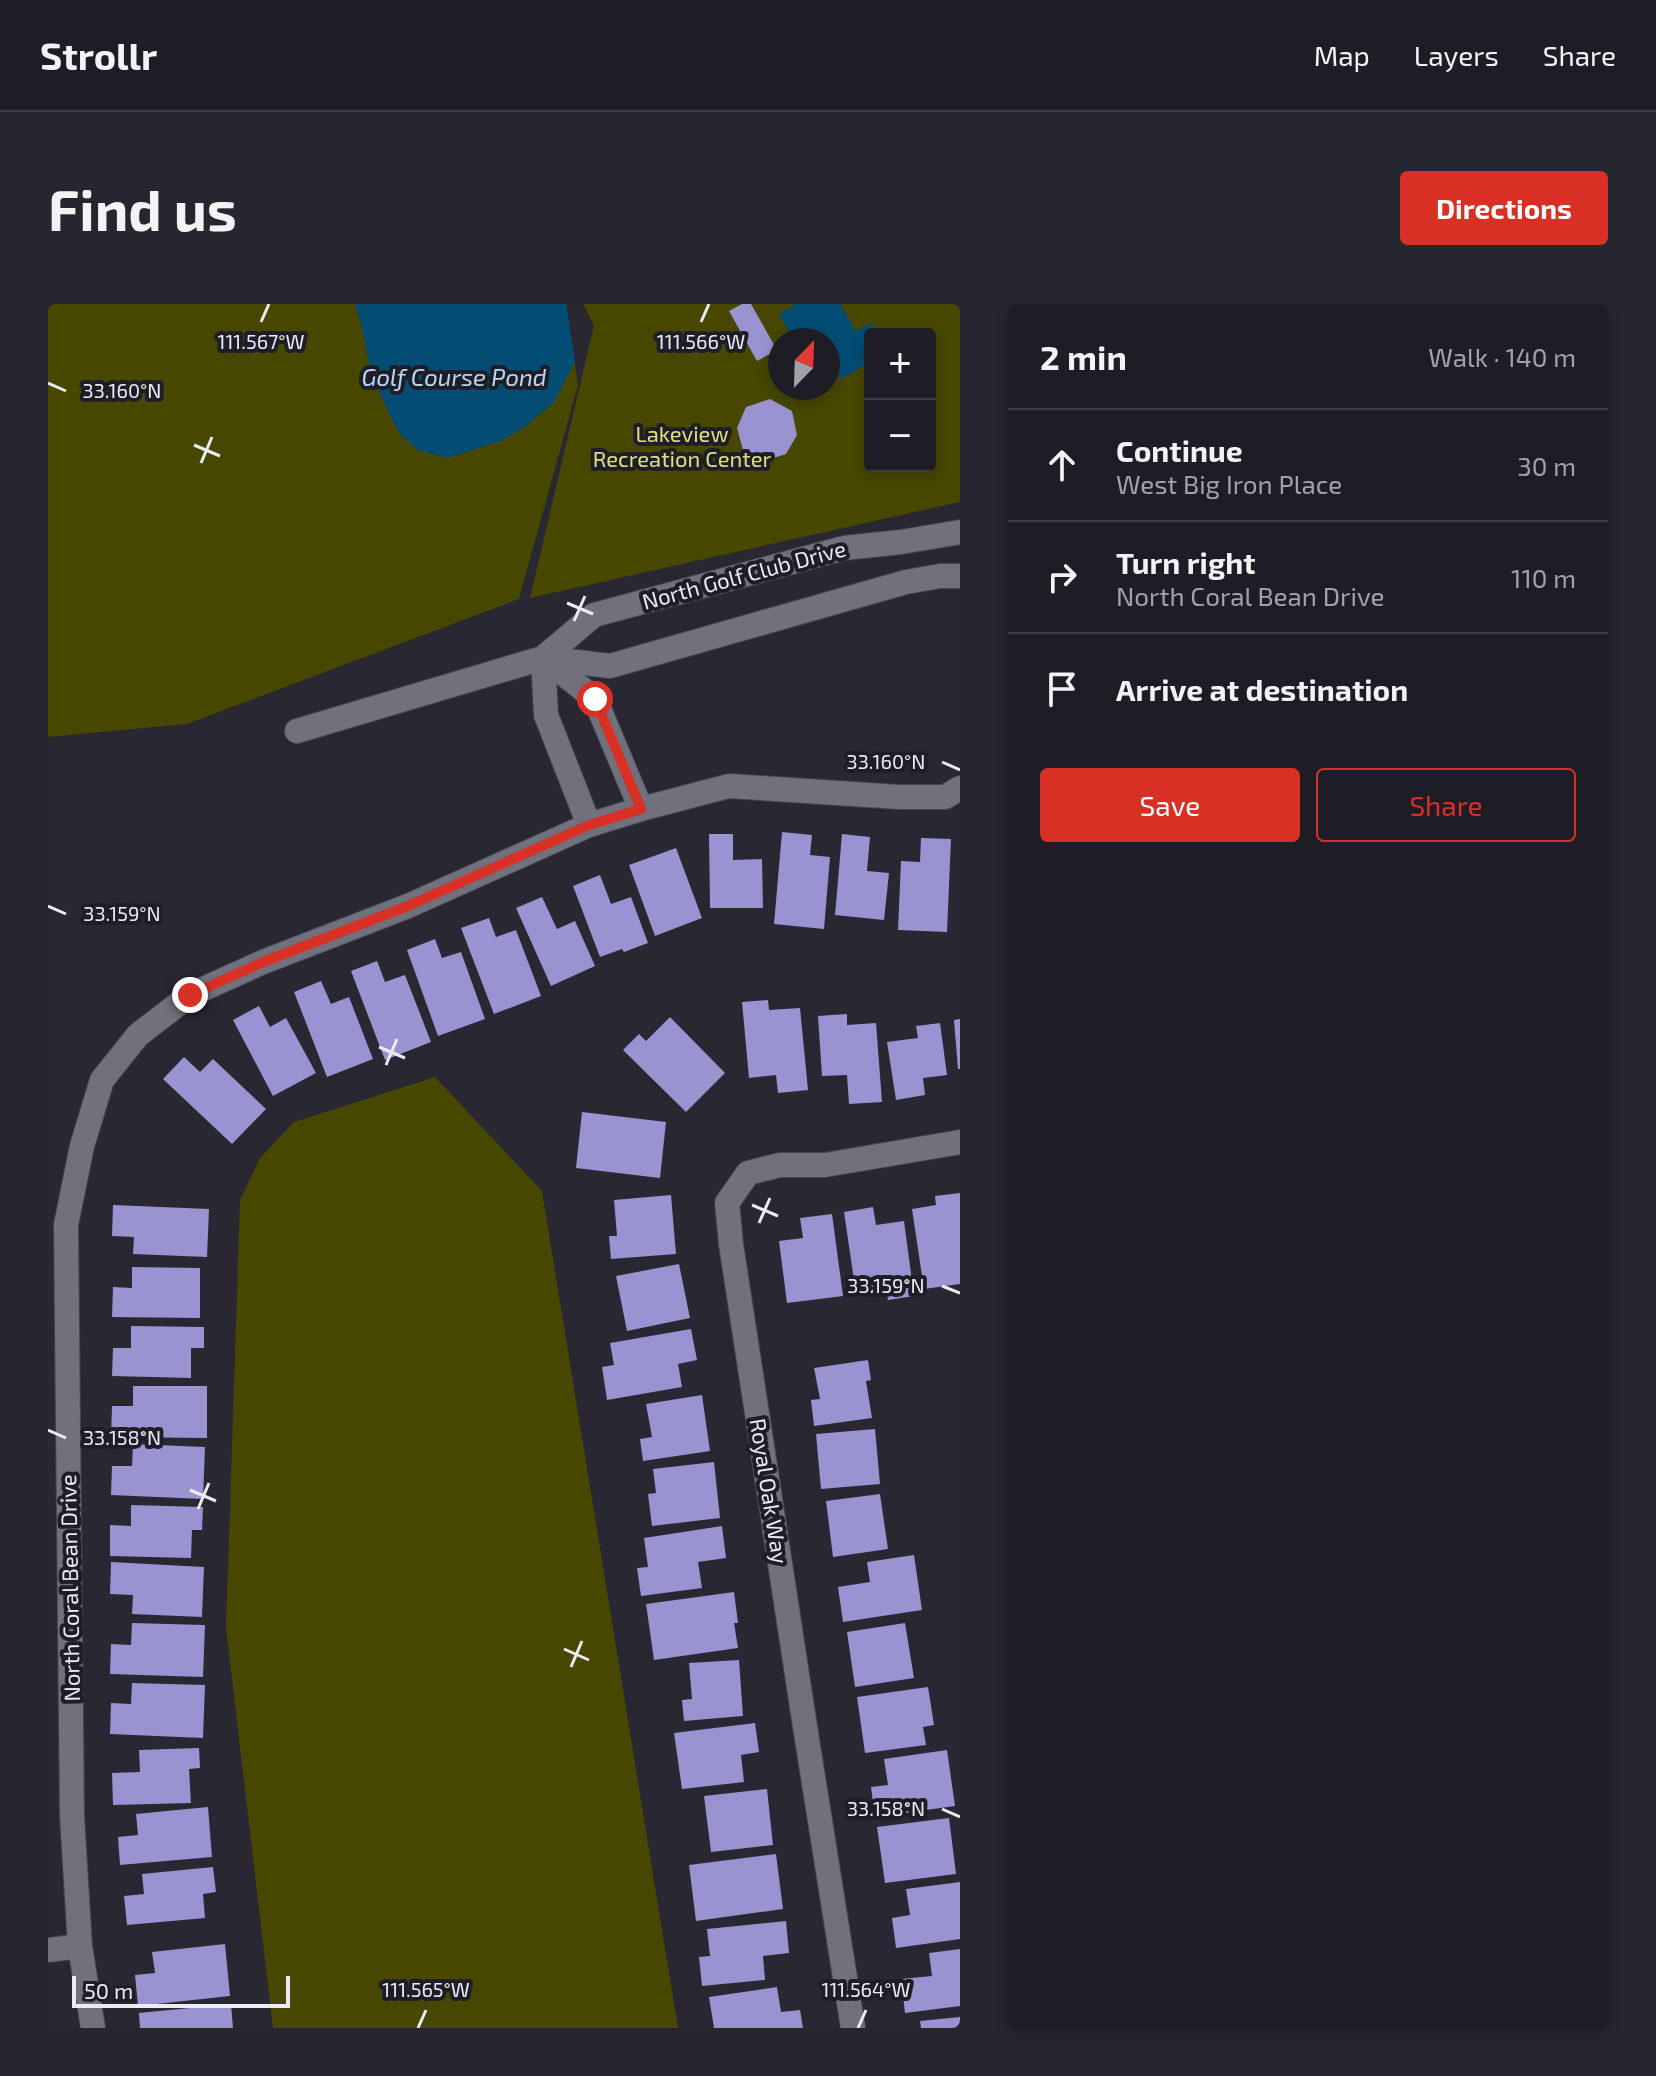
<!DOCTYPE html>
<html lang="en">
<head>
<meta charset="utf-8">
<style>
	body { margin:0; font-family:"Exo 2",sans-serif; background:#26262e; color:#f1f3f6 }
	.controls { position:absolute; right:24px; top:24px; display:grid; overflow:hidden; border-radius:8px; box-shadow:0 4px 12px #0003 }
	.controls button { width:72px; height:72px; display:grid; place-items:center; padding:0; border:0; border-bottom:2px solid #3c3b43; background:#1e1d26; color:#f1f3f6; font:40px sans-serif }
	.compass { position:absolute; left:720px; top:24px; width:72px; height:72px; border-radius:50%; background:#1e1d26; box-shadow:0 4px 12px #0003; rotate:23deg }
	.scale { position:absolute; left:24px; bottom:20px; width:218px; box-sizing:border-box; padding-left:8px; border:4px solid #ebebf2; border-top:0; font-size:22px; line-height:28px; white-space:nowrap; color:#ebebf2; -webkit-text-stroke:6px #1f1e28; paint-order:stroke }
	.stop { position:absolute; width:24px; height:24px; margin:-18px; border:6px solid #d93025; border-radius:50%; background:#fff }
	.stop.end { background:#d93025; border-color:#fff; box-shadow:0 2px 8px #0008 }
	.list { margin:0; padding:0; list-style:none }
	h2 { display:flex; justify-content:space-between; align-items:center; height:104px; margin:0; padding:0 32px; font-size:34px }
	h2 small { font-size:26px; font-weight:400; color:#a1a2a7 }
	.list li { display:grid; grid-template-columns:52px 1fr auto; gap:24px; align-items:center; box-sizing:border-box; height:112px; padding:0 32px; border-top:2px solid #3c3b43 }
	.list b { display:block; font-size:30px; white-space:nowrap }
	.list p { margin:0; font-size:26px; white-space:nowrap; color:#a1a2a7 }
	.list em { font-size:26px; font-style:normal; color:#a1a2a7 }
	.actions { display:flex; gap:16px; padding:24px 32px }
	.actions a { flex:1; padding:18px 0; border:2px solid #d93025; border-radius:8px; text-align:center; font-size:28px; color:#d93025 }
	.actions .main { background:#d93025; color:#fff }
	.icon { flex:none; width:44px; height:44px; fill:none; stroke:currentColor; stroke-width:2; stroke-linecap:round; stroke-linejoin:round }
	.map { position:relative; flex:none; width:912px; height:1724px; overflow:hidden; border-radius:8px }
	header { display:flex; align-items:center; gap:48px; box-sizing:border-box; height:112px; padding:0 40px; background:#1e1d26; border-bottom:2px solid #3c3b43 }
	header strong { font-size:38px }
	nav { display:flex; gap:44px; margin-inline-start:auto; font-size:28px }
	.intro { display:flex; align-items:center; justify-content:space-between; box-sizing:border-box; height:192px; padding:0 48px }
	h1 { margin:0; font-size:56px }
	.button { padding:20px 36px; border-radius:8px; background:#d93025; color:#fff; font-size:28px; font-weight:700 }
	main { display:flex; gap:48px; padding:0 48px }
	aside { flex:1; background:#1e1d26; border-radius:8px; box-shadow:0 4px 12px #0003 }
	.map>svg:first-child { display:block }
</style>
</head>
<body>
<header>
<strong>Strollr</strong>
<nav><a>Map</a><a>Layers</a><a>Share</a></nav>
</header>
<div class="intro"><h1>Find us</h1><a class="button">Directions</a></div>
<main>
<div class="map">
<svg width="912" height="1724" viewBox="0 0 912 1724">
	<rect width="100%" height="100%" fill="#282732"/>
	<path fill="#474700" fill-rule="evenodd" d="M0,0H518L530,81L471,295L139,420L0,433Z
		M535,0H912V198L482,294L546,21ZM822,30H882V162H822ZM732,36H780V84H732Z
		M387,773L494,887L630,1724H225L178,1324L192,896L212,854L246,818Z"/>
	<path fill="#034c74" d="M307,0H518L527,57L506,98L479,121L455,136L399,154L370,146L351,129L335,97L321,59L313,20Z
		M748,0H792L808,27L823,19L829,30H822V58L793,75L780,52V36H771L770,34L767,36H746L731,10Z"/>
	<path fill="#9993d2" d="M694,0H703L729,46L709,57L681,7Z
		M722,95L744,107L749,131L738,150L716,157L695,146L689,124L698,103Z
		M734,528L764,531L762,551L782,553L776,625L726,620Z
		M661,530H685V556L714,555L715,604H662Z
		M794,530L822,533L819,567L841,569L836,616L787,611Z
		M873,534L903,535L899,628L850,626L853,557L872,558Z
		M628,544L654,614L607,632L581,561Z
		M552,571L563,600L583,593L600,639L576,648L574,645L552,653L525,582Z
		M494,593L509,625L527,617L547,662L503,682L468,604Z
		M441,614L448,633L468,626L493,692L446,710L413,624Z
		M387,635L394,654L413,648L437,715L390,732L359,646Z
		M329,657L337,678L357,671L383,738L337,756L303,667Z
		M273,677L283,700L301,693L325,755L279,773L246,688Z
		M720,696L721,706L752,704L760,786L730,789L728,771L701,774L694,698Z
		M211,702L222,723L238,714L268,769L225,792L185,716Z
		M799,710V721L828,719L834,798L801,800L799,771L774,772L770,712Z
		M622,713L677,769L638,808L575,746L591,730L598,737Z
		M912,715V765H910L906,716Z
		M892,719L899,771L875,774L877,791L848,796L839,738L870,734L868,722Z
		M136,753L152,768L165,755L218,805L184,840L115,775Z
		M534,808L618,818L612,874L528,864Z
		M912,889V980L876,985L864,905L888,901L887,892Z
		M623,891L628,950L563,955L561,932H569L566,896Z
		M65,901L161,905L159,953L85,950L86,933L64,932Z
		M825,903L828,921L856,917L866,992L840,996L838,986L808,990L796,908Z
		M784,910L795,992L739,999L731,937L755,934L752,914Z
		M631,960L642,1014L579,1027L568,972Z
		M84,963L152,964V1014L64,1013L65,983L84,984Z
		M83,1022L156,1023V1044H143V1074L64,1072L65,1044H83Z
		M643,1025L649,1056L630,1060L634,1083L559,1096L554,1063L566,1061L562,1039Z
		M820,1056L823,1076L818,1077L824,1114L766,1122L763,1096L772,1095L766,1064Z
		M85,1082H159V1134L63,1133L64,1102H85Z
		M654,1091L662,1147L595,1157L592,1135L604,1133L598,1100Z
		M827,1125L832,1180L773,1185L768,1130Z
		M85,1140L157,1143L155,1195L63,1191L64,1162H84Z
		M666,1158L672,1214L604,1222L600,1190L608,1189L605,1165Z
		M832,1190L840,1245L785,1253L778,1197Z
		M83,1201L155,1203L154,1226H144L143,1254L62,1252V1221L83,1222Z
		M674,1222L678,1254L650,1258L654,1284L593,1292L589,1264L600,1263L596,1234Z
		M866,1251L874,1306L795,1318L790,1283L822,1278L819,1258Z
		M63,1258L156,1263L154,1313L84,1310L85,1291L62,1290Z
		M686,1288L690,1319H686L690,1344L606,1356L598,1300Z
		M84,1319L157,1321L155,1373L62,1370L63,1340L83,1341Z
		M857,1319L866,1374L807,1383L799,1328Z
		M691,1356L695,1412L636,1417L634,1396L644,1395L641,1359Z
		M84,1379L157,1381L155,1434L62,1430L63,1399L83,1400Z
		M880,1383L886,1421L875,1423L878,1441L817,1449L809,1393Z
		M707,1419L711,1448L693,1451L696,1478L634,1485L626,1429Z
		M151,1444L152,1464L141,1465L143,1499L65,1501L64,1469L92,1468L91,1446Z
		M899,1446L907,1502L827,1513L823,1483L840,1481L836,1455Z
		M719,1485L725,1541L663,1548L656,1492Z
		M160,1503L164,1553L72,1561L70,1533L90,1531L88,1510Z
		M901,1514L908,1570L837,1579L829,1523Z
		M728,1550L735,1605L648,1617L641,1561Z
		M165,1563L168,1588L155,1590L157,1614L79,1621L76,1592L96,1590L94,1570Z
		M912,1578V1635L848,1644L844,1614L862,1611L858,1585Z
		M738,1617L741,1649L715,1652L717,1676L654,1682L651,1653L662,1652L659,1625Z
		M177,1640L182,1692L90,1702L87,1671L107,1669L104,1648Z
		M912,1645V1702L857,1709L853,1675L884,1672L881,1649Z
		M729,1683L733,1708L752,1706L755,1724H666L661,1693Z
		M183,1700L185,1724H92L91,1709Z
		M912,1713V1724H873L872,1717Z"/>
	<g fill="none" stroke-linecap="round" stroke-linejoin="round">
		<g stroke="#45454e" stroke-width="26">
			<path id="street" d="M495,354L562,362L858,278L892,272H912
				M495,354L498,411L541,521
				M497,355L547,395L593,505
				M249,427L495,354L546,311L796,244L853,238L912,228
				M0,1646L32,1642
				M45,1724L32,1642L24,1512L18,921L34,842L54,776L90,731L142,691L215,658L360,602L541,521L593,505L681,482L851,493H897L912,484
				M805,1724L758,1429L683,940L679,899L700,869L732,861H777L912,838"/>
		</g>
		<use href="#street" stroke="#71717d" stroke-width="24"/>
	</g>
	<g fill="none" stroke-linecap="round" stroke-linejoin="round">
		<path stroke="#d93025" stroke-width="10" d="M142,691L215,658L360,602L541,521L593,505L547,395"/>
	</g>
	<path fill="none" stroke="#ebebf2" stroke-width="3" d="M213,18L221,0M653,18L661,0M0,79L18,87M146,141L172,152M153,159L164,133M519,299L545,310M526,317L537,292M894,458L912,466M0,602L18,610M331,743L357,754M338,761L349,735M704,901L730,912M711,919L722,894M894,982L912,989M0,1126L18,1134M142,1186L168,1197M150,1205L161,1179M516,1345L541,1356M523,1363L534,1337M894,1505L912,1513M370,1724L378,1706M810,1724L818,1706"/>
	<g text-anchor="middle" stroke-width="8" stroke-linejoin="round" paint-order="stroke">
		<g font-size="22" fill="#dde07d" stroke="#1f1e28">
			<text x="634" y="138">Lakeview<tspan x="634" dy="25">Recreation Center</tspan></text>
		</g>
		<g font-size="22" fill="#ebebf2" stroke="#1f1e28">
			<text transform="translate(696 271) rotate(-15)" y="8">North Golf Club Drive</text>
			<text transform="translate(721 1187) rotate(81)" y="8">Royal Oak Way</text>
			<text transform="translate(22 1284) rotate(-91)" y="8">North Coral Bean Drive</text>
		</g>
		<g font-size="24" font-style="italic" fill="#b8d8f2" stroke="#1f1e28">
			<text x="406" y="82">Golf Course Pond</text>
		</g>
	</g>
	<g font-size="20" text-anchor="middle" fill="#ebebf2" stroke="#1f1e28" stroke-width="8" stroke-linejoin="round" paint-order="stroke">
		<text x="213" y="45">111.567°W</text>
		<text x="653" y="45">111.566°W</text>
		<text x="74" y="94">33.160°N</text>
		<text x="838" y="465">33.160°N</text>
		<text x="74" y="617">33.159°N</text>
		<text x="838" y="989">33.159°N</text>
		<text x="74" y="1141">33.158°N</text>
		<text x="838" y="1512">33.158°N</text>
		<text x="378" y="1693">111.565°W</text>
		<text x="818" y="1693">111.564°W</text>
	</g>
</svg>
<div class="controls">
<button>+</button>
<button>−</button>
</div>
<svg class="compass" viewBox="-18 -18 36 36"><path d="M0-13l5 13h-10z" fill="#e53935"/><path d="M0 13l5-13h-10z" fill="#a1a2a7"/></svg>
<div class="scale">50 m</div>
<div class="stop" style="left:547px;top:395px"></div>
<div class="stop end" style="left:142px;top:691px"></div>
</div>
<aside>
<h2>2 min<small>Walk · 140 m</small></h2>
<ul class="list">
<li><svg class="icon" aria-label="ahead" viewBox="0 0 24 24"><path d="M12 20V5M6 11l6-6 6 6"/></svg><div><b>Continue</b><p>West Big Iron Place</p></div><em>30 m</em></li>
<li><svg class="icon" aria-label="right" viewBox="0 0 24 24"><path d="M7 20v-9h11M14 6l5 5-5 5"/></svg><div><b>Turn right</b><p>North Coral Bean Drive</p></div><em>110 m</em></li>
<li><svg class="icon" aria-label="arrive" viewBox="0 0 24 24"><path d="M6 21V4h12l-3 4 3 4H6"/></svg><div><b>Arrive at destination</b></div></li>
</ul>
<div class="actions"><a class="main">Save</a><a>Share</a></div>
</aside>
</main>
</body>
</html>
